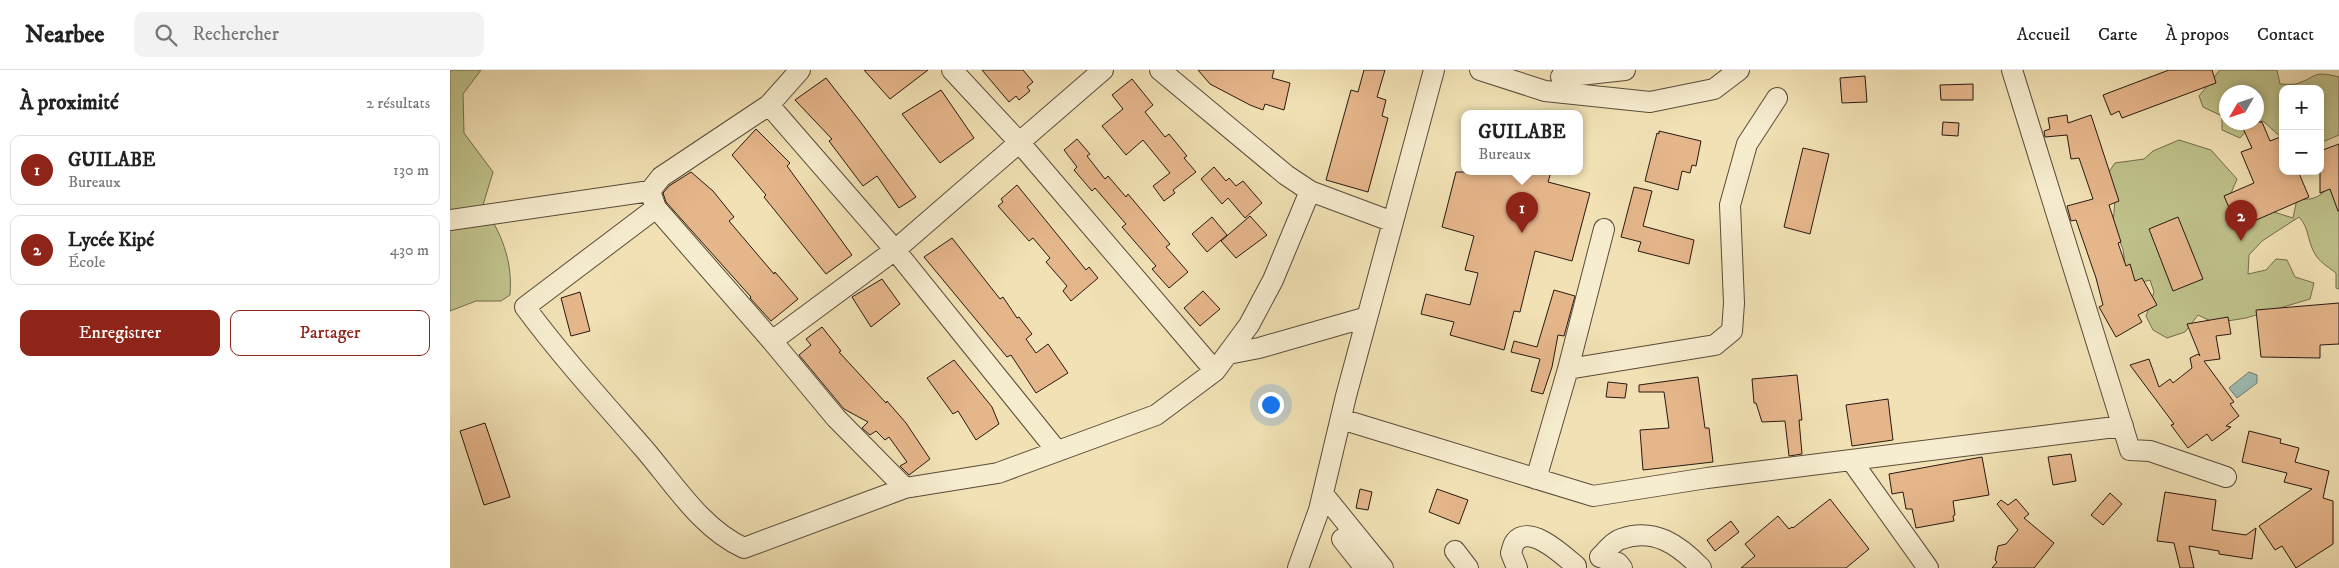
<!DOCTYPE html>
<html lang="fr">
<head>
<meta charset="utf-8">
<style>
	body { margin:0; font-family:"IM FELL DW Pica",serif; background:#f2f2f2; color:#222 }
	.controls { position:absolute; right:15px; top:15px; display:grid; overflow:hidden; border-radius:10px; box-shadow:0 2px 8px #0003 }
	.controls button { width:45px; height:45px; display:grid; place-items:center; padding:0; border:0; border-bottom:1px solid #e0e0e0; background:#fff; color:#222; font:25px sans-serif }
	.compass { position:absolute; left:1769px; top:15px; width:45px; height:45px; border-radius:50%; background:#fff; box-shadow:0 2px 8px #0003; rotate:231deg }
	.you { position:absolute; left:820px; top:334px; width:18px; height:18px; margin:-12px; border:4px solid #fff; border-radius:50%; background:#1a73e8; box-shadow:0 0 0 8px #1a73e833 }
	.badge { display:grid; place-items:center; width:32px; height:32px; border-radius:50%; background:#8f2418; color:#fff; font-size:16px; font-weight:700 }
	.pin { position:absolute; translate:-50% -41px; filter:drop-shadow(0 1px 2px #0008) }
	.pin::after { content:''; position:absolute; top:26px; width:18px; height:15px; background:inherit; clip-path:polygon(0 0,100% 0,50% 100%) }
	.popup { position:absolute; left:1011px; top:40px; width:122px; height:65px; box-sizing:border-box; display:grid; place-content:center; border-radius:10px; background:#fff; filter:drop-shadow(0 1px 4px #0005); font-size:16px; white-space:nowrap; color:#767676 }
	.popup b { font-size:19px; color:#222 }
	.popup::after { content:''; position:absolute; left:50%; top:100%; margin-left:-10px; border:10px solid transparent; border-top-color:#fff }
	.list { margin:0; padding:0; list-style:none }
	h2 { display:flex; justify-content:space-between; align-items:center; height:65px; margin:0; padding:0 20px; font-size:21px }
	h2 small { font-size:16px; font-weight:400; color:#767676 }
	.list li { display:grid; grid-template-columns:32px 1fr auto; gap:15px; align-items:center; box-sizing:border-box; height:70px; margin:0 10px 10px; padding:0 10px; border:1px solid #e0e0e0; border-radius:10px }
	.list b { display:block; font-size:19px; white-space:nowrap }
	.list p { margin:0; font-size:16px; white-space:nowrap; color:#767676 }
	.list em { font-size:16px; font-style:normal; color:#767676 }
	.actions { display:flex; gap:10px; padding:15px 20px }
	.actions a { flex:1; padding:11px 0; border:1px solid #8f2418; border-radius:10px; text-align:center; font-size:18px; color:#8f2418 }
	.actions .main { background:#8f2418; color:#fff }
	.icon { flex:none; width:28px; height:28px; fill:none; stroke:currentColor; stroke-width:2; stroke-linecap:round; stroke-linejoin:round }
	.map { position:relative; flex:none; width:1889px; height:498px; overflow:hidden }
	header { display:flex; align-items:center; gap:30px; box-sizing:border-box; height:70px; padding:0 25px; background:#fff; border-bottom:1px solid #e0e0e0 }
	header strong { font-size:24px }
	nav { display:flex; gap:28px; margin-inline-start:auto; font-size:18px }
	.search { width:350px; height:45px; background:#f2f2f2; display:flex; align-items:center; gap:12px; box-sizing:border-box; padding:0 18px; border-radius:10px; color:#767676; font-size:19px }
	main { display:flex }
	aside { flex:1; background:#fff }
	.map>svg:first-child { display:block }
</style>
</head>
<body>
<header>
<strong>Nearbee</strong>
<div class="search"><svg class="icon" aria-label="search" viewBox="0 0 24 24"><circle cx="10" cy="10" r="6"/><path d="M15 15l6 6"/></svg>Rechercher</div>
<nav><a>Accueil</a><a>Carte</a><a>À propos</a><a>Contact</a></nav>
</header>
<main>
<aside>
<h2>À proximité<small>2 résultats</small></h2>
<ul class="list">
<li><span class="badge">1</span><div><b>GUILABE</b><p>Bureaux</p></div><em>130 m</em></li>
<li><span class="badge">2</span><div><b>Lycée Kipé</b><p>École</p></div><em>430 m</em></li>
</ul>
<div class="actions"><a class="main">Enregistrer</a><a>Partager</a></div>
</aside>
<div class="map">
<svg width="1889" height="498" viewBox="0 0 1889 498">
	<rect width="100%" height="100%" fill="#f1e1b4"/>
	<filter id="stains"><feTurbulence type="fractalNoise" baseFrequency=".004" numOctaves="4"/><feColorMatrix values="0 0 0 0 .2 0 0 0 0 .09 0 0 0 0 .02 0 0 0 .5 -.17"/></filter>
	<radialGradient id="worn" r=".72"><stop offset=".6" stop-color="#630" stop-opacity="0"/><stop offset="1" stop-color="#630" stop-opacity=".3"/></radialGradient>
	<path fill="#bfc18a" stroke="#736d4e" fill-rule="evenodd" d="M0,0H31L13,24L14,63L43,102L33,135C51,163 63,190 60,225L51,231H26L0,241Z
		M1770,0H1827L1830,14C1834,14 1841,15 1846,14C1868,7 1861,0 1889,7V65L1870,73V19H1833V69L1813,51L1802,54L1790,68L1772,60V46L1753,37L1749,26ZM1776,22H1806V52H1776Z
		M1729,70L1761,80L1787,109L1779,128L1843,148L1847,129C1862,130 1867,129 1878,118L1889,124V219L1886,218V203C1880,198 1871,193 1867,187C1857,174 1860,158 1849,147L1812,171L1799,185L1798,204L1816,200L1826,189L1837,190L1845,207L1864,213L1860,229L1796,248L1765,253L1748,245L1735,262L1717,268L1703,260L1696,246L1704,222L1700,210L1685,214L1676,202L1673,179L1663,156L1665,128L1658,103L1665,93L1694,89L1703,81Z"/>
	<path fill="#9cbcb3" stroke="#6d7b73" d="M1799,302L1807,305V313L1787,328L1779,318Z"/>
	<path fill="#e6b68b" stroke="#271912" d="M414,0H478L440,29Z
		M532,0H573L583,12L577,17L580,21L569,30L566,26L559,32Z
		M748,0H824L822,8L840,13L834,40L815,34L813,40L800,35L760,14Z
		M914,0H935L927,27L936,30L932,46L938,48L918,122L876,110L901,20L908,22Z
		M1719,0H1762L1766,13L1672,48L1669,41L1661,45L1653,25Z
		M1415,6L1417,32L1392,33L1390,8Z
		M376,8L409,50L466,127L449,138L427,106L413,116L379,71L382,69L345,30Z
		M682,9L703,35L695,42L715,67L719,64L737,86L734,88L746,102L723,120L725,123L714,131L703,116L720,103L693,70L676,85L652,56L673,39L662,25Z
		M1523,14V30H1491L1490,15Z
		M491,20L524,68L490,93L452,44Z
		M1617,45L1618,53L1641,45L1669,131L1659,135L1671,172L1668,173L1676,196L1680,194L1685,211L1692,208L1707,235L1688,245L1692,252L1666,267L1649,237L1653,235L1646,208L1626,150L1621,151L1617,136L1643,129L1629,88L1621,89L1617,65L1595,67L1594,61L1600,59L1598,48Z
		M1493,52L1509,53L1508,66L1492,65Z
		M1790,52H1812L1820,71L1833,66V101H1848L1859,127L1788,158L1774,126L1804,113L1791,82L1802,78Z
		M306,59L340,93L337,96L402,185L376,204L314,127L316,125L282,85Z
		M1209,61L1251,71L1246,96L1242,95L1240,103L1232,101L1228,120L1195,111L1207,63L1209,64Z
		M627,69L640,84L637,86L655,109L658,106L676,127L678,124L720,174L716,177L738,202L719,218L702,199L706,196L672,157L676,154L645,118L642,121L624,100L627,97L614,80Z
		M1889,74V141H1888L1880,119L1870,123V81Z
		M1353,78L1379,84L1360,164L1334,157Z
		M764,97L776,111L779,108L786,116L793,111L812,133L795,148L778,128L772,134L751,109Z
		M241,102L263,121L284,147L279,151L324,204L325,202L348,229L321,251L300,228L301,227L216,132L213,123L219,116Z
		M1006,102H1101L1098,112L1140,123L1122,191L1085,181L1070,242L1064,241L1054,280L1000,265L1004,252L971,244L976,224L1020,235L1028,203L1015,200L1024,166L992,157Z
		M567,115L636,200L639,197L648,208L621,231L613,221L617,216L596,192L600,188L583,168L579,171L548,136L553,132L551,129Z
		M1184,117L1202,121L1193,156L1244,170L1239,194L1188,181L1191,172L1171,167Z
		M800,146L817,165L786,188L771,171Z
		M762,147L777,165L757,182L742,164Z
		M1728,147L1753,209L1723,221L1699,159Z
		M502,168L550,229L553,227L567,248L569,247L582,264L576,269L586,283L598,274L618,303L586,323L561,285L557,287L474,187Z
		M432,209L450,234L421,257L402,227Z
		M1104,220L1125,226L1114,266L1108,265L1102,297L1093,324L1081,321L1090,289L1061,282L1064,271L1087,277Z
		M753,221L770,239L750,256L734,238Z
		M130,222L140,261L121,266L111,228Z
		M1889,233V274L1870,275V288L1811,287L1806,240Z
		M1778,247L1781,264L1766,266L1770,289L1754,291L1784,332L1780,334L1789,346L1776,356L1781,357L1762,371L1757,364L1738,378L1721,355L1724,354L1680,295L1699,289L1709,317L1720,309L1723,313L1742,298L1740,288L1748,284L1750,286L1737,254Z
		M372,257L391,281L389,282L436,333L437,331L456,353L480,389L459,405L450,396L457,392L439,367L435,370L426,361L420,365L412,358L418,352L394,339L349,285L361,275L356,269Z
		M504,290L542,337L549,354L526,370L508,341L503,344L477,308Z
		M1347,305L1352,350H1349L1352,384L1339,386L1335,351L1312,352L1306,333H1304L1302,309Z
		M1248,307L1255,358H1259L1263,392L1193,400L1190,360L1219,358L1214,322H1189V315Z
		M1158,312L1177,314L1175,328L1156,327Z
		M1438,329L1443,370L1402,376L1396,335Z
		M35,353L60,427L34,435L10,361Z
		M1799,361L1831,369L1830,373L1849,378L1845,392L1879,401L1873,428L1883,431V474L1846,498L1832,476L1825,480L1809,456L1862,419L1834,412L1837,403L1792,392Z
		M1621,384L1626,411L1603,415L1598,387Z
		M1532,387L1539,425L1503,431L1505,445L1503,446L1504,451L1466,458L1462,439H1456L1453,422L1442,424L1439,404Z
		M910,419L922,422L918,440L906,438Z
		M987,419L1018,430L1009,454L979,442Z
		M1715,422L1766,430L1762,460L1796,465L1806,458L1802,489L1769,484V481L1739,476L1744,498H1730L1724,473L1707,471Z
		M1660,423L1672,434L1653,455L1641,445Z
		M1380,429L1419,479L1396,498H1291L1305,486L1295,474L1328,446L1339,459L1342,457L1343,458Z
		M1566,429L1579,444L1574,448L1604,473L1584,498H1542L1547,492L1545,490L1548,476L1556,474L1568,460L1547,434L1551,430L1558,435Z
		M1281,451L1289,462L1265,481L1257,470Z"/>
	<g fill="none" stroke-linecap="round" stroke-linejoin="round">
		<g stroke="#5a4b3a" stroke-width="22">
			<path id="minor" d="M350,0L319,35L211,107L200,121L206,138L322,271L386,348L455,418L548,403L706,345L765,301L799,255L823,210L860,121
				M502,0L569,72L765,301
				M710,0L836,105L860,121L943,152
				M1030,0L1095,21L1200,32L1264,19L1289,0
				M1562,0L1680,380L1700,381L1776,407
				M1111,7L1175,0
				M319,35L445,180L607,381
				M206,138L75,237C112,287 154,333 195,380C224,414 252,459 294,478L455,418
				M0,150L200,121
				M322,271L445,180L653,0
				M778,284L809,278L917,247
				M1118,299L1265,275L1282,261L1284,233L1280,135L1297,74L1327,28
				M891,349L1143,426L1257,408L1673,356
				M1401,390L1478,498
				M1086,409L1118,299L1154,159
				M873,424L933,498
				M892,469L915,498
				M1005,481L1018,498
				M848,498L869,440L896,326L984,0
				M1067,498L1061,483C1062,480 1063,474 1065,472C1080,453 1115,487 1126,496
				M1172,498L1168,493L1150,487C1156,481 1164,471 1171,469C1204,457 1229,475 1251,498"/>
		</g>
		<use href="#minor" stroke="#f6ecce" stroke-width="20"/>
	</g>
	<rect width="100%" height="100%" filter="url(#stains)"/>
	<rect width="100%" height="100%" fill="url(#worn)"/>
</svg>
<div class="controls">
<button>+</button>
<button>−</button>
</div>
<svg class="compass" viewBox="-18 -18 36 36"><path d="M0-13l5 13h-10z" fill="#e53935"/><path d="M0 13l5-13h-10z" fill="#767676"/></svg>
<div class="you"></div>
<div class="pin badge" style="left:1072px;top:163px">1</div>
<div class="popup"><b>GUILABE</b>Bureaux</div>
<div class="pin badge" style="left:1791px;top:171px">2</div>
</div>
</main>
</body>
</html>
